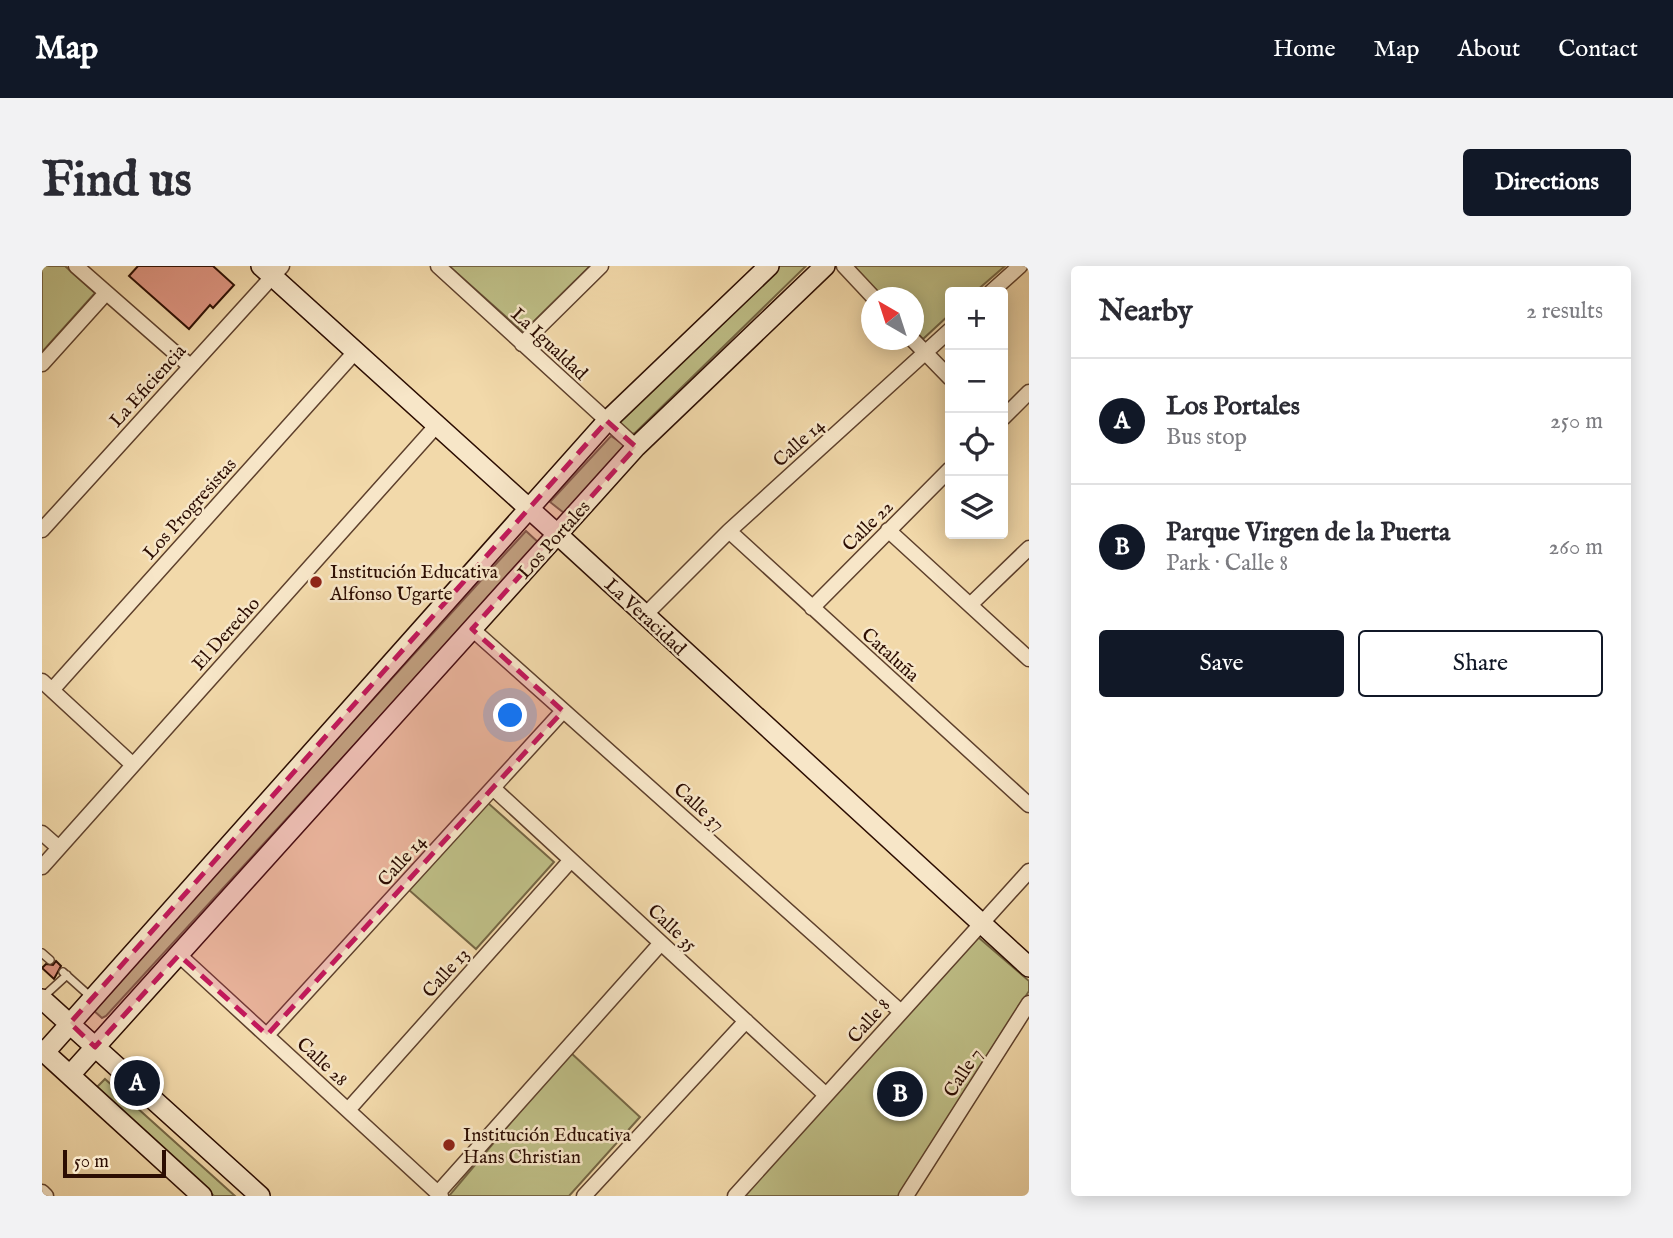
<!DOCTYPE html>
<html lang="en">
<head>
<meta charset="utf-8">
<style>
	body { margin:0; font-family:"IM FELL English",serif; background:#f2f2f3; color:#2b2b33 }
	.controls { position:absolute; right:21px; top:21px; display:grid; overflow:hidden; border-radius:7px; box-shadow:0 4px 18px #0003 }
	.controls button { width:63px; height:63px; display:grid; place-items:center; padding:0; border:0; border-bottom:2px solid #e1e1e2; background:#fff; color:#2b2b33; font:35px sans-serif }
	.compass { position:absolute; left:819px; top:21px; width:63px; height:63px; border-radius:50%; background:#fff; box-shadow:0 4px 18px #0003; rotate:321deg }
	.scale { position:absolute; left:21px; bottom:18px; width:103px; box-sizing:border-box; padding-left:7px; border:4px solid #2c0d02; border-top:0; font-size:19px; line-height:24px; white-space:nowrap; color:#2c0d02; -webkit-text-stroke:5px #f7e6c8; paint-order:stroke }
	.you { position:absolute; left:469px; top:450px; width:24px; height:24px; margin:-18px; border:5px solid #fff; border-radius:50%; background:#1a73e8; box-shadow:0 0 0 10px #1a73e833 }
	.badge { display:grid; place-items:center; width:46px; height:46px; border-radius:50%; background:#111827; color:#fff; font-size:23px; font-weight:700 }
	.pin { position:absolute; translate:-50% -50%; border:4px solid #fff; box-shadow:0 2px 7px #0006 }
	.list { margin:0; padding:0; list-style:none }
	h2 { display:flex; justify-content:space-between; align-items:center; height:91px; margin:0; padding:0 28px; font-size:30px }
	h2 small { font-size:23px; font-weight:400; color:#7c7c81 }
	.list li { display:grid; grid-template-columns:46px 1fr auto; gap:21px; align-items:center; box-sizing:border-box; height:126px; padding:0 28px; border-top:2px solid #e1e1e2 }
	.list b { display:block; font-size:26px; white-space:nowrap }
	.list p { margin:0; font-size:23px; white-space:nowrap; color:#7c7c81 }
	.list em { font-size:23px; font-style:normal; color:#7c7c81 }
	.actions { display:flex; gap:14px; padding:21px 28px }
	.actions a { flex:1; padding:16px 0; border:2px solid #111827; border-radius:7px; text-align:center; font-size:24px; color:#111827 }
	.actions .main { background:#111827; color:#fff }
	.icon { flex:none; width:38px; height:38px; fill:none; stroke:currentColor; stroke-width:2; stroke-linecap:round; stroke-linejoin:round }
	.map { position:relative; flex:none; width:987px; height:930px; overflow:hidden; border-radius:7px }
	header { display:flex; align-items:center; gap:42px; box-sizing:border-box; height:98px; padding:0 35px; background:#111827; color:#fff }
	header strong { font-size:33px }
	nav { display:flex; gap:38px; margin-inline-start:auto; font-size:24px }
	.intro { display:flex; align-items:center; justify-content:space-between; box-sizing:border-box; height:168px; padding:0 42px }
	h1 { margin:0; font-size:49px }
	.button { padding:18px 32px; border-radius:7px; background:#111827; color:#fff; font-size:24px; font-weight:700 }
	main { display:flex; gap:42px; padding:0 42px }
	aside { flex:1; background:#fff; border-radius:7px; box-shadow:0 4px 18px #0003 }
	.map>svg:first-child { display:block }
</style>
</head>
<body>
<header>
<strong>Map</strong>
<nav><a>Home</a><a>Map</a><a>About</a><a>Contact</a></nav>
</header>
<div class="intro"><h1>Find us</h1><a class="button">Directions</a></div>
<main>
<div class="map">
<svg width="987" height="930" viewBox="0 0 987 930">
	<rect width="100%" height="100%" fill="#f2d9aa"/>
	<filter id="stains"><feTurbulence type="fractalNoise" baseFrequency=".00286" numOctaves="4"/><feColorMatrix values="0 0 0 0 .2 0 0 0 0 .09 0 0 0 0 .02 0 0 0 .5 -.17"/></filter>
	<radialGradient id="worn" r=".72"><stop offset=".6" stop-color="#630" stop-opacity="0"/><stop offset="1" stop-color="#630" stop-opacity=".3"/></radialGradient>
	<path fill="#bebe86" stroke="#756644" stroke-width="2" d="M0,0H23L53,27L0,86Z
		M407,0H548L481,66Z
		M737,0H764L593,167L588,169L577,160L578,155Z
		M809,0H963L933,26H908V48L881,73L872,64V32L840,31Z
		M569,170L585,181L522,247L508,236Z
		M484,265L497,277L64,750L60,752L51,744L53,739Z
		M446,537L512,596L434,683L367,624Z
		M936,671L987,715V725L857,930H701Z
		M528,786L598,851L527,930H407Z
		M63,813L193,930H172L54,822Z"/>
	<path fill="#e09582" stroke="#2c0d02" stroke-width="2" d="M96,0H171L192,19L171,42L168,39L147,63L87,10Z
		M14,695L19,700L12,713L0,702L4,698L11,699Z"/>
	<g fill="none" stroke-linecap="round" stroke-linejoin="round">
		<g stroke="#5e402c" stroke-width="10">
			<path id="lane" d="M0,687L8,694
				M21,706L50,732
				M1,731L25,709"/>
		</g>
		<g stroke="#5e402c" stroke-width="17">
			<path id="street" d="M34,0L148,100
				M396,0L594,181
				M802,0L832,32
				M949,26L978,0
				M871,74L908,112
				M480,78L559,0
				M0,98L64,27
				M961,152L987,126
				M0,264L240,0
				M846,264L987,393
				M687,265L987,539
				M928,339L987,282
				M770,342L908,203
				M603,349L687,265L908,64
				M430,363L859,746
				M0,415L91,499
				M10,424L313,86
				M451,522L784,829
				M0,567L17,582
				M0,601L394,160
				M137,689L399,930
				M225,769L521,445
				M306,844L529,594
				M0,926L4,930
				M396,927L619,677
				M542,930L704,755
				M693,930L987,605
				M864,930L987,737"/>
		</g>
		<g stroke="#2c0d02" stroke-width="22">
			<path id="secondary" d="M219,0L514,267L987,701
				M0,733L218,930
				M0,784L160,930
				M3,786L565,155L727,0
				M28,809L594,181L783,0"/>
		</g>
		<use href="#lane" stroke="#f7e6c8" stroke-width="7"/>
		<use href="#street" stroke="#f7e6c8" stroke-width="14"/>
		<use href="#secondary" stroke="#f7e6c8" stroke-width="19"/>
	</g>
	<path fill="#c2185b" fill-opacity="0.2" stroke="#c2185b" stroke-width="5" stroke-dasharray="14 9" stroke-linejoin="round" d="M565,155L594,181L430,363L521,445L225,769L137,689L53,781L28,757Z"/>
	<g fill="#8f2418" stroke="#f7e6c8" stroke-width="2.5">
		<circle cx="274" cy="316" r="7"/>
		<circle cx="407" cy="879" r="7"/>
	</g>
	<g text-anchor="middle" stroke-width="5" stroke-linejoin="round" paint-order="stroke">
		<g font-size="19" fill="#2c0d02" stroke="#f7e6c8">
			<text transform="translate(508 77) rotate(43)" y="7">La Igualdad</text>
			<text transform="translate(105 119) rotate(-48)" y="7">La Eficiencia</text>
			<text transform="translate(756 176) rotate(-42)" y="7">Calle 14</text>
			<text transform="translate(147 242) rotate(-48)" y="7">Los Progresistas</text>
			<text transform="translate(825 259) rotate(-45)" y="7">Calle 22</text>
			<text transform="translate(511 273) rotate(-48)" y="7">Los Portales</text>
			<text transform="translate(604 350) rotate(43)" y="7">La Veracidad</text>
			<text transform="translate(183 367) rotate(-48)" y="7">El Derecho</text>
			<text transform="translate(849 388) rotate(42)" y="7">Cataluña</text>
			<text transform="translate(658 540) rotate(42)" y="7">Calle 37</text>
			<text transform="translate(359 594) rotate(-48)" y="7">Calle 14</text>
			<text transform="translate(631 661) rotate(43)" y="7">Calle 35</text>
			<text transform="translate(403 706) rotate(-48)" y="7">Calle 13</text>
			<text transform="translate(826 754) rotate(-48)" y="7">Calle 8</text>
			<text transform="translate(281 795) rotate(43)" y="7">Calle 28</text>
			<text transform="translate(920 806) rotate(-57)" y="7">Calle 7</text>
		</g>
		<g font-size="19" fill="#2c0d02" stroke="#f7e6c8" text-anchor="start">
			<text x="288" y="312">Institución Educativa<tspan x="288" dy="22">Alfonso Ugarte</tspan></text>
			<text x="421" y="875">Institución Educativa<tspan x="421" dy="22">Hans Christian</tspan></text>
		</g>
	</g>
	<rect width="100%" height="100%" filter="url(#stains)"/>
	<rect width="100%" height="100%" fill="url(#worn)"/>
</svg>
<div class="controls">
<button>+</button>
<button>−</button>
<button><svg class="icon" aria-label="locate" viewBox="0 0 24 24"><circle cx="12" cy="12" r="6"/><path d="M12 2v4M12 18v4M2 12h4M18 12h4"/></svg></button>
<button><svg class="icon" aria-label="layers" viewBox="0 0 24 24"><path d="M12 4l9 5-9 5-9-5zM3 14l9 5 9-5"/></svg></button>
</div>
<svg class="compass" viewBox="-18 -18 36 36"><path d="M0-13l5 13h-10z" fill="#e53935"/><path d="M0 13l5-13h-10z" fill="#7c7c81"/></svg>
<div class="scale">50 m</div>
<div class="you"></div>
<div class="pin badge" style="left:95px;top:817px">A</div>
<div class="pin badge" style="left:858px;top:828px">B</div>
</div>
<aside>
<h2>Nearby<small>2 results</small></h2>
<ul class="list">
<li><span class="badge">A</span><div><b>Los Portales</b><p>Bus stop</p></div><em>250 m</em></li>
<li><span class="badge">B</span><div><b>Parque Virgen de la Puerta</b><p>Park · Calle 8</p></div><em>260 m</em></li>
</ul>
<div class="actions"><a class="main">Save</a><a>Share</a></div>
</aside>
</main>
</body>
</html>
